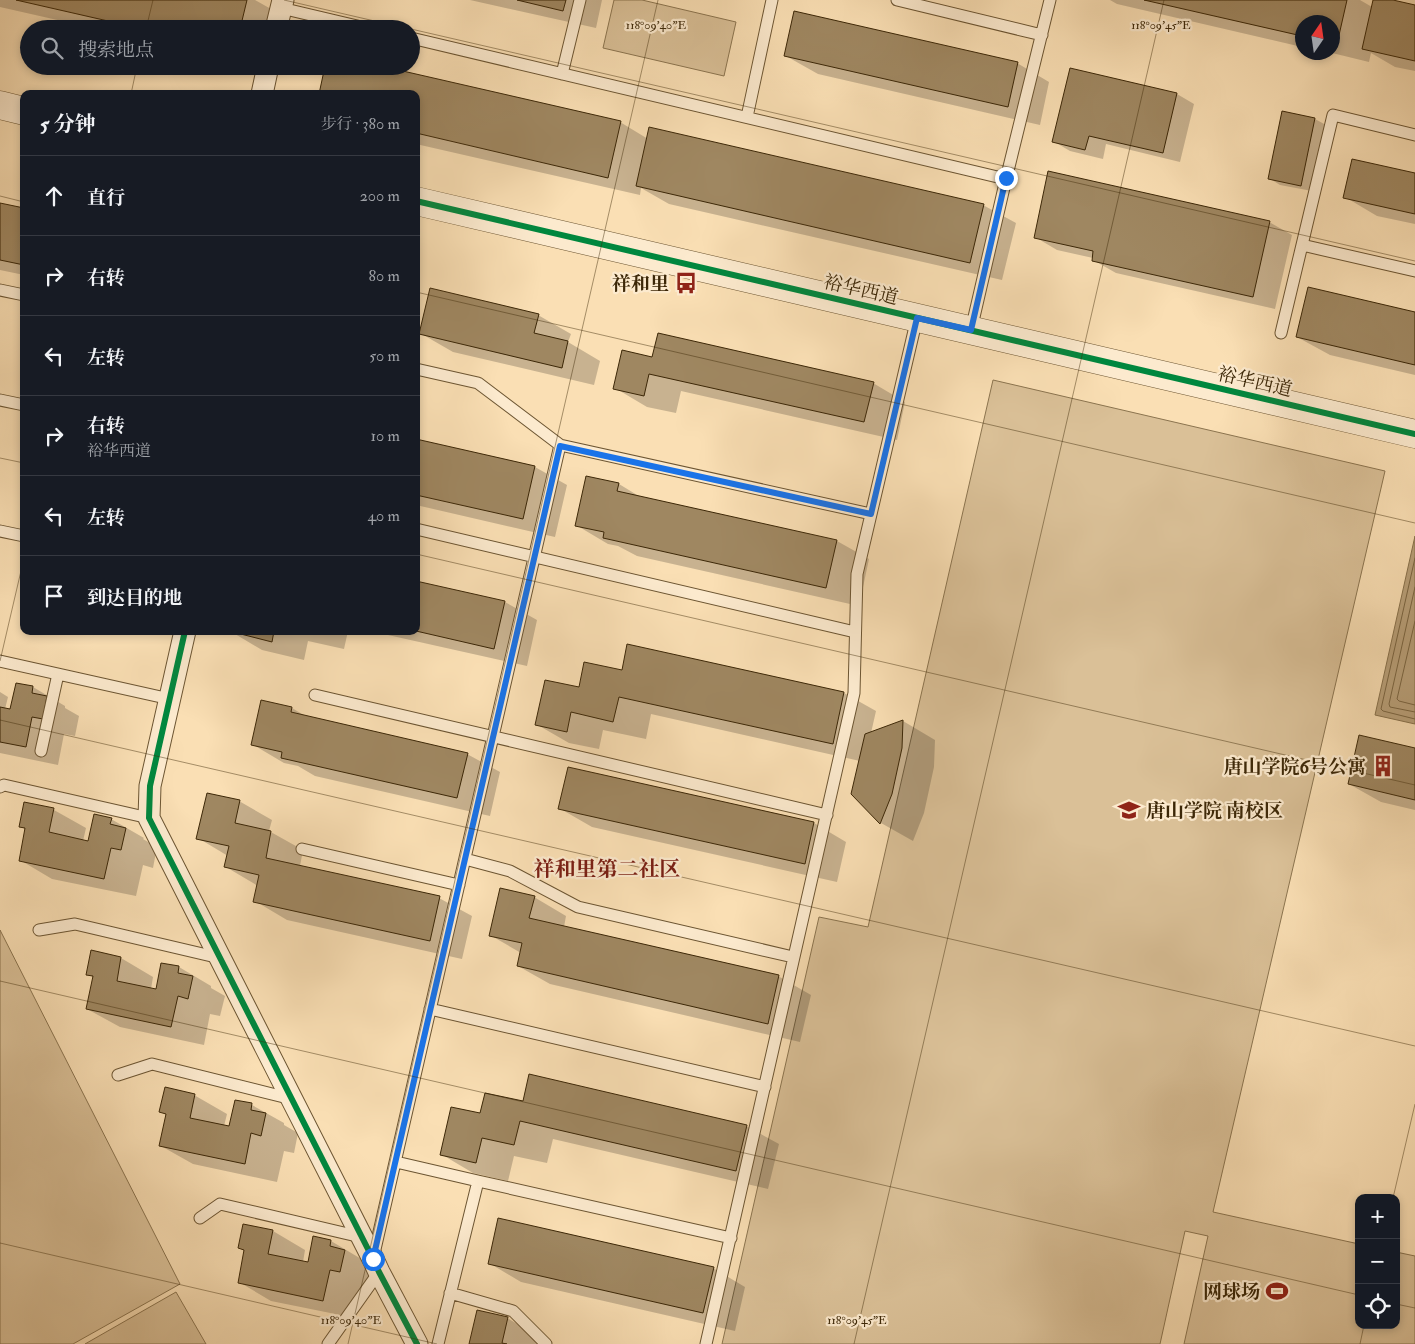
<!DOCTYPE html>
<html lang="zh">
<head>
<meta charset="utf-8">
<style>
	body { margin:0; font-family:"IM FELL Double Pica","Noto Serif SC",serif; background:#242831; color:#f1f3f6 }
	.controls { position:absolute; right:15px; bottom:15px; display:grid; overflow:hidden; border-radius:10px; box-shadow:0 2px 8px #0003 }
	.controls button { width:45px; height:45px; display:grid; place-items:center; padding:0; border:0; border-bottom:1px solid #363941; background:#171b24; color:#f1f3f6; font:25px sans-serif }
	.compass { position:absolute; left:1295px; top:15px; width:45px; height:45px; border-radius:50%; background:#171b24; box-shadow:0 2px 8px #0003; rotate:13deg }
	.stop { position:absolute; width:15px; height:15px; margin:-11px; border:4px solid #1a73e8; border-radius:50%; background:#fff }
	.stop.end { background:#1a73e8; border-color:#fff; box-shadow:0 1px 5px #0008 }
	.list { margin:0; padding:0; list-style:none }
	h2 { display:flex; justify-content:space-between; align-items:center; height:65px; margin:0; padding:0 20px; font-size:21px }
	h2 small { font-size:16px; font-weight:400; color:#9ea1a6 }
	.list li { display:grid; grid-template-columns:32px 1fr auto; gap:15px; align-items:center; box-sizing:border-box; height:80px; padding:0 20px; border-top:1px solid #363941 }
	.list b { display:block; font-size:19px; white-space:nowrap }
	.list p { margin:0; font-size:16px; white-space:nowrap; color:#9ea1a6 }
	.list em { font-size:16px; font-style:normal; color:#9ea1a6 }
	.icon { flex:none; width:28px; height:28px; fill:none; stroke:currentColor; stroke-width:2; stroke-linecap:round; stroke-linejoin:round }
	.map { position:relative; flex:none; width:1415px; height:1344px; overflow:hidden }
	.search { position:absolute; background:#171b24; box-shadow:0 2px 8px #0003; left:20px; top:20px; width:400px; height:55px; display:flex; align-items:center; gap:12px; box-sizing:border-box; padding:0 18px; border-radius:28px; color:#9ea1a6; font-size:19px }
	.panel { position:absolute; background:#171b24; box-shadow:0 2px 8px #0003; left:20px; top:90px; width:400px; height:545px; border-radius:10px }
	.map>svg:first-child { display:block }
</style>
</head>
<body>
<div class="map">
<svg width="1415" height="1344" viewBox="0 0 1415 1344">
	<rect width="100%" height="100%" fill="#fadfb4"/>
	<filter id="stains"><feTurbulence type="fractalNoise" baseFrequency=".004" numOctaves="4"/><feColorMatrix values="0 0 0 0 .2 0 0 0 0 .09 0 0 0 0 .02 0 0 0 .5 -.17"/></filter>
	<radialGradient id="worn" r=".72"><stop offset=".6" stop-color="#630" stop-opacity="0"/><stop offset="1" stop-color="#630" stop-opacity=".3"/></radialGradient>
	<path fill="#dac097" stroke="#8b744f" d="M614,0H642L736,22L724,76L603,48Z
		M993,380L1385,471L1213,1212L1359,1244V1325H1396V1252L1415,1256V1344H1184L1208,1236L1185,1231L1160,1344H722L819,917L868,927Z
		M0,930L180,1284L73,1344H0Z
		M176,1292L206,1344H85Z"/>
	<path fill="#b9a079" stroke="#87704b" d="M1415,536V724L1375,715Z"/>
	<path fill="#0003" d="M0,0H255L280,14L276,29H97L0,7Z
		M470,0H602L596,28Z
		M1110,0H1360L1372,7L1374,0H1388L1415,6V71L1395,67L1371,53L1369,62L1328,52H1332V22H1302V47L1117,4Z
		M786,56L1017,63L1049,82L1040,125L818,74Z
		M327,66L620,122L648,139L983,205L1016,223L1002,280L669,204L641,188L640,195L416,144V94Z
		M1070,69L1177,94L1194,104L1180,162L1106,144L1103,159L1070,151L1053,141Z
		M1283,112L1315,119L1326,125L1312,191L1280,185L1269,178Z
		M1415,175V224L1377,216L1345,197Z
		M0,204L24,210V275L0,270Z
		M1269,222L1292,235L1275,309L1116,273L1093,260V258L1057,250L1035,237Z
		M1415,313V375L1330,355L1297,337Z
		M538,315L571,334L568,342L600,361L594,385L453,352L420,333Z
		M653,358L873,383L905,402L897,440L681,391L676,413L647,407L615,388Z
		M416,440L535,467L567,485L555,537L416,505Z
		M619,484L642,498L837,541L869,559L859,606L637,556L618,546L608,544L576,525Z
		M416,582L505,602L537,620L527,666L370,631H416Z
		M230,631H348L344,649L308,641L304,660L262,650Z
		M623,671L844,693L876,711L871,733L903,721L935,740L934,767L924,813L913,841L881,823L852,794L860,761L651,714L646,739L603,730L599,749L569,743L536,724L580,689Z
		M17,684L33,687L65,706V708L79,716L75,736L64,734L58,765L0,753V692L8,697L5,709L11,710Z
		M262,701L292,708L307,717L467,754L500,772L490,816L315,776L298,766L284,763L252,744Z
		M1415,749V810L1381,802L1349,784Z
		M569,768L814,823L846,842L837,882L592,827L559,808Z
		M239,801L272,820L269,831L303,850L300,866L439,898L472,916L462,959L287,920L255,901L258,886L226,867L228,856L198,838Z
		M25,803L54,810L86,828L83,841L89,842L111,819L144,838L143,839L157,847L153,868L143,865L136,896L52,879L20,860L26,830L20,826Z
		M534,897L566,916L564,927L778,976L811,995L800,1042L550,984L518,966L521,953L490,935Z
		M92,952L121,958L153,977L151,989L157,990L162,964L179,967L211,986V988L225,996L220,1016L210,1014L204,1045L120,1027L87,1009L94,978L88,974Z
		M194,1095L227,1114L224,1126L230,1127L236,1101L252,1105L284,1123V1125L298,1133L294,1153L284,1151L277,1182L193,1164L161,1146L167,1115L161,1111Z
		M524,1103L746,1126L779,1144L768,1189L553,1139L547,1163L514,1156L508,1181L473,1173L441,1154L481,1115Z
		M244,1225L273,1231L305,1250L303,1262L309,1264L331,1241L363,1260L377,1269L362,1287L355,1318L271,1301L239,1282L245,1251L239,1248Z
		M489,1263L713,1268L745,1287L735,1331L521,1282Z
		M507,1318L539,1337L538,1344H471Z"/>
	<g fill="none" stroke-linecap="round" stroke-linejoin="round">
		<path stroke="#7a6440" stroke-width="1" d="M1415,558L1381,709L1383,711L1415,719
			M1415,587L1389,704L1390,707L1415,712
			M1415,621L1397,699L1399,701L1415,705"/>
	</g>
	<path fill="#9f8761" stroke="#3c2707" d="M16,0H247L240,29H143Z
		M517,0H566L563,11Z
		M1144,0H1347L1337,44L1332,43V22H1302V36Z
		M1373,0H1393L1415,5V61L1362,49Z
		M794,11L1018,62L1008,107L784,56Z
		M325,66H381L621,121L608,178L416,133V94H319Z
		M1070,68L1177,93L1163,153L1089,136L1085,150L1052,142Z
		M1282,111L1315,118L1301,186L1268,179Z
		M649,127L984,204L970,263L636,186Z
		M1352,159L1415,173V214L1343,198Z
		M1048,171L1270,221L1253,297L1092,261L1093,251L1034,238Z
		M0,203L24,208V265L0,260Z
		M1308,287L1415,312V365L1296,337Z
		M430,288L539,314L534,333L568,341L562,368L419,334Z
		M658,333L874,382L864,422L649,374L644,396L613,389L622,350L652,357Z
		M416,439L535,466L523,519L416,495Z
		M586,476L619,483L617,491L837,540L826,588L603,538L604,532L575,526Z
		M416,581L505,601L494,649L416,631Z
		M229,631H274L272,642Z
		M627,644L844,692L833,744L619,697L613,722L571,712L567,732L535,725L545,680L579,687L584,662L622,670Z
		M16,683L33,686L32,693L47,696L43,719L32,717L26,747L0,742V707L10,709Z
		M261,700L292,707L291,712L468,753L457,798L281,758L282,752L251,745Z
		M903,720L902,748L892,794L880,824L851,794L865,734Z
		M1359,735L1415,748V800L1348,784Z
		M568,767L814,822L805,864L558,809Z
		M207,793L240,800L235,823L271,831L266,858L440,896L430,941L253,902L259,875L224,867L229,846L196,839Z
		M24,802L54,808L49,832L88,841L94,814L112,818L110,824L126,828L121,850L111,848L104,879L19,861L25,828L19,827Z
		M500,888L535,896L529,918L779,975L768,1024L517,966L522,943L489,936Z
		M91,950L121,957L117,981L156,989L161,963L179,966L178,973L193,976L188,999L178,996L171,1027L86,1009L93,976L86,975Z
		M529,1074L747,1125L736,1171L520,1121L514,1145L482,1138L476,1163L440,1155L451,1107L480,1113L485,1093L523,1101Z
		M165,1087L195,1094L190,1118L229,1126L235,1100L252,1103L251,1110L266,1113L261,1136L251,1133L245,1164L159,1146L166,1114L159,1112Z
		M498,1218L714,1267L703,1313L488,1264Z
		M243,1224L273,1230L268,1254L308,1262L313,1236L331,1240L330,1246L345,1250L340,1272L330,1270L323,1301L238,1283L244,1250L238,1248Z
		M477,1310L508,1317L502,1343L507,1344H469Z"/>
	<g fill="none" stroke-linecap="round" stroke-linejoin="round">
		<g stroke="#6c5532" stroke-width="13">
			<path id="service" d="M897,0L1042,35
				M281,8L370,29
				M411,38L1006,179
				M562,74L580,0
				M747,117L772,0
				M1302,245L1415,271
				M0,290L24,295
				M971,330L1006,179L1050,0
				M1281,333L1333,115L1415,135
				M416,369L478,383L560,445L871,514
				M0,400L24,405
				M416,529L855,632
				M0,531L24,536
				M0,661L170,699
				M315,695L827,815
				M41,751L58,674
				M0,787L4,785L149,818
				M302,849L459,885
				M465,859L510,871L578,907L793,957
				M39,930L75,924L220,958
				M430,1009L765,1087
				M118,1075L152,1064L292,1099
				M396,1162L478,1181
				M200,1218L220,1204L361,1237
				M373,1258L560,445
				M450,1293L513,1311L546,1344
				M328,1344L379,1272
				M438,1344L478,1181L731,1238
				M706,1344L854,693L857,574L917,318"/>
		</g>
		<g stroke="#6c5532" stroke-width="23">
			<path id="minor" d="M276,29L283,0
				M262,94L268,66
				M185,631L150,786L149,818L373,1259L379,1272L417,1344"/>
		</g>
		<g stroke="#6c5532" stroke-width="29">
			<path id="tertiary" d="M0,105L24,111
				M416,201L1415,434"/>
		</g>
		<use href="#service" stroke="#fceace" stroke-width="11"/>
		<use href="#minor" stroke="#fceace" stroke-width="21"/>
		<use href="#tertiary" stroke="#fceace" stroke-width="28"/>
		<g stroke="#fceace" stroke-width="9">
			<path id="cycleway" d="M416,201L1415,434
				M185,631L150,786L149,818L373,1259L379,1272L417,1344"/>
		</g>
		<use href="#cycleway" stroke="#00873e" stroke-width="6"/>
	</g>
	<g fill="none" stroke-linecap="round" stroke-linejoin="round">
		<path stroke="#1a73e8" stroke-width="6" d="M373,1259L560,446L871,514L917,318L971,330L1006,178"/>
	</g>
	<path fill="none" stroke="#3c2707" stroke-width="1" stroke-opacity="0.45" d="M284,0L409,29M146,29L153,0M411,29L1415,261M131,94L137,66M0,196L24,202M416,292L1415,523M0,458L24,463M416,554L1415,785M0,661L24,558M0,720L1415,1046M0,981L1359,1295M1393,1198L1415,1104M0,1243L437,1344M1396,1304L1415,1308M348,1344L658,0M854,1344L1164,0M1360,1344L1364,1325"/>
	<defs>
		<g id="bus-bare" transform="scale(1.725)"><path d="M-5-6H5V4H4V6H2V4H-2V6H-4V4H-5ZM-3.5-4V0h7V-4ZM-3.5 1.2v1.5H-2V1.2ZM2 1.2v1.5H3.5V1.2Z" fill="#8f2418" stroke="#fceace" stroke-width="2.5" paint-order="stroke"/></g>
		<g id="building-bare" transform="scale(1.725)"><path d="M-4-6H4V6H1V3H-1V6H-4ZM-2.5-4.3h1.7v1.8h-1.7ZM.8-4.3h1.7v1.8H.8ZM-2.5-1h1.7V.8h-1.7ZM.8-1h1.7V.8H.8Z" fill="#8f2418" stroke="#fceace" stroke-width="2.5" paint-order="stroke"/></g>
		<g id="university-bare" transform="scale(1.725)"><path d="M0-5L7-2L0 1L-7-2ZM-4 1L0 2.5L4 1V4Q0 6-4 4Z" fill="#8f2418" stroke="#fceace" stroke-width="2.5" paint-order="stroke"/></g>
		<g id="stadium-bare" transform="scale(1.725)"><path d="M0-5a6.5 5 0 1 0 0 10a6.5 5 0 1 0 0-10ZM-3.5-1.8h7v3.6h-7Z" fill="#8f2418" stroke="#fceace" stroke-width="2.5" paint-order="stroke"/></g>
	</defs>
	<g fill-rule="evenodd">
		<use href="#bus-bare" x="686" y="283"/>
		<use href="#building-bare" x="1383" y="766"/>
		<use href="#university-bare" x="1129" y="810"/>
		<use href="#stadium-bare" x="1277" y="1291"/>
	</g>
	<g text-anchor="middle" stroke-width="4.5" stroke-linejoin="round" paint-order="stroke">
		<g font-size="19" font-weight="bold" fill="#3c2707" stroke="#fceace" text-anchor="end">
			<text x="669" y="290">祥和里</text>
			<text x="1366" y="773">唐山学院6号公寓</text>
			<text x="1146" y="817" text-anchor="start">唐山学院 南校区</text>
			<text x="1260" y="1298">网球场</text>
		</g>
		<g font-size="19" fill="#3c2707" stroke="#fceace">
			<text transform="translate(861 289) rotate(13)" y="7">裕华西道</text>
			<text transform="translate(1255 381) rotate(13)" y="7">裕华西道</text>
		</g>
		<g font-size="21" font-weight="bold" fill="#7a1f14" stroke="#fceace">
			<text x="607" y="876">祥和里第二社区</text>
		</g>
	</g>
	<g font-size="12" text-anchor="middle" fill="#3c2707" stroke="#fceace" stroke-width="4.5" stroke-linejoin="round" paint-order="stroke">
		<text x="656" y="29">118°09'40"E</text>
		<text x="1161" y="29">118°09'45"E</text>
		<text x="351" y="1324">118°09'40"E</text>
		<text x="857" y="1324">118°09'45"E</text>
	</g>
	<rect width="100%" height="100%" filter="url(#stains)"/>
	<rect width="100%" height="100%" fill="url(#worn)"/>
</svg>
<div class="controls">
<button>+</button>
<button>−</button>
<button><svg class="icon" aria-label="locate" viewBox="0 0 24 24"><circle cx="12" cy="12" r="6"/><path d="M12 2v4M12 18v4M2 12h4M18 12h4"/></svg></button>
</div>
<svg class="compass" viewBox="-18 -18 36 36"><path d="M0-13l5 13h-10z" fill="#e53935"/><path d="M0 13l5-13h-10z" fill="#9ea1a6"/></svg>
<div class="stop" style="left:373px;top:1259px"></div>
<div class="stop end" style="left:1006px;top:178px"></div>
<div class="search"><svg class="icon" aria-label="search" viewBox="0 0 24 24"><circle cx="10" cy="10" r="6"/><path d="M15 15l6 6"/></svg>搜索地点</div>
<section class="panel">
<h2>5 分钟<small>步行 · 380 m</small></h2>
<ul class="list">
<li><svg class="icon" aria-label="ahead" viewBox="0 0 24 24"><path d="M12 20V5M6 11l6-6 6 6"/></svg><div><b>直行</b></div><em>200 m</em></li>
<li><svg class="icon" aria-label="right" viewBox="0 0 24 24"><path d="M7 20v-9h11M14 6l5 5-5 5"/></svg><div><b>右转</b></div><em>80 m</em></li>
<li><svg class="icon" aria-label="left" viewBox="0 0 24 24"><path d="M17 20v-9H6M10 6l-5 5 5 5"/></svg><div><b>左转</b></div><em>50 m</em></li>
<li><svg class="icon" aria-label="right" viewBox="0 0 24 24"><path d="M7 20v-9h11M14 6l5 5-5 5"/></svg><div><b>右转</b><p>裕华西道</p></div><em>10 m</em></li>
<li><svg class="icon" aria-label="left" viewBox="0 0 24 24"><path d="M17 20v-9H6M10 6l-5 5 5 5"/></svg><div><b>左转</b></div><em>40 m</em></li>
<li><svg class="icon" aria-label="arrive" viewBox="0 0 24 24"><path d="M6 21V4h12l-3 4 3 4H6"/></svg><div><b>到达目的地</b></div></li>
</ul>
</section>
</div>
</body>
</html>
